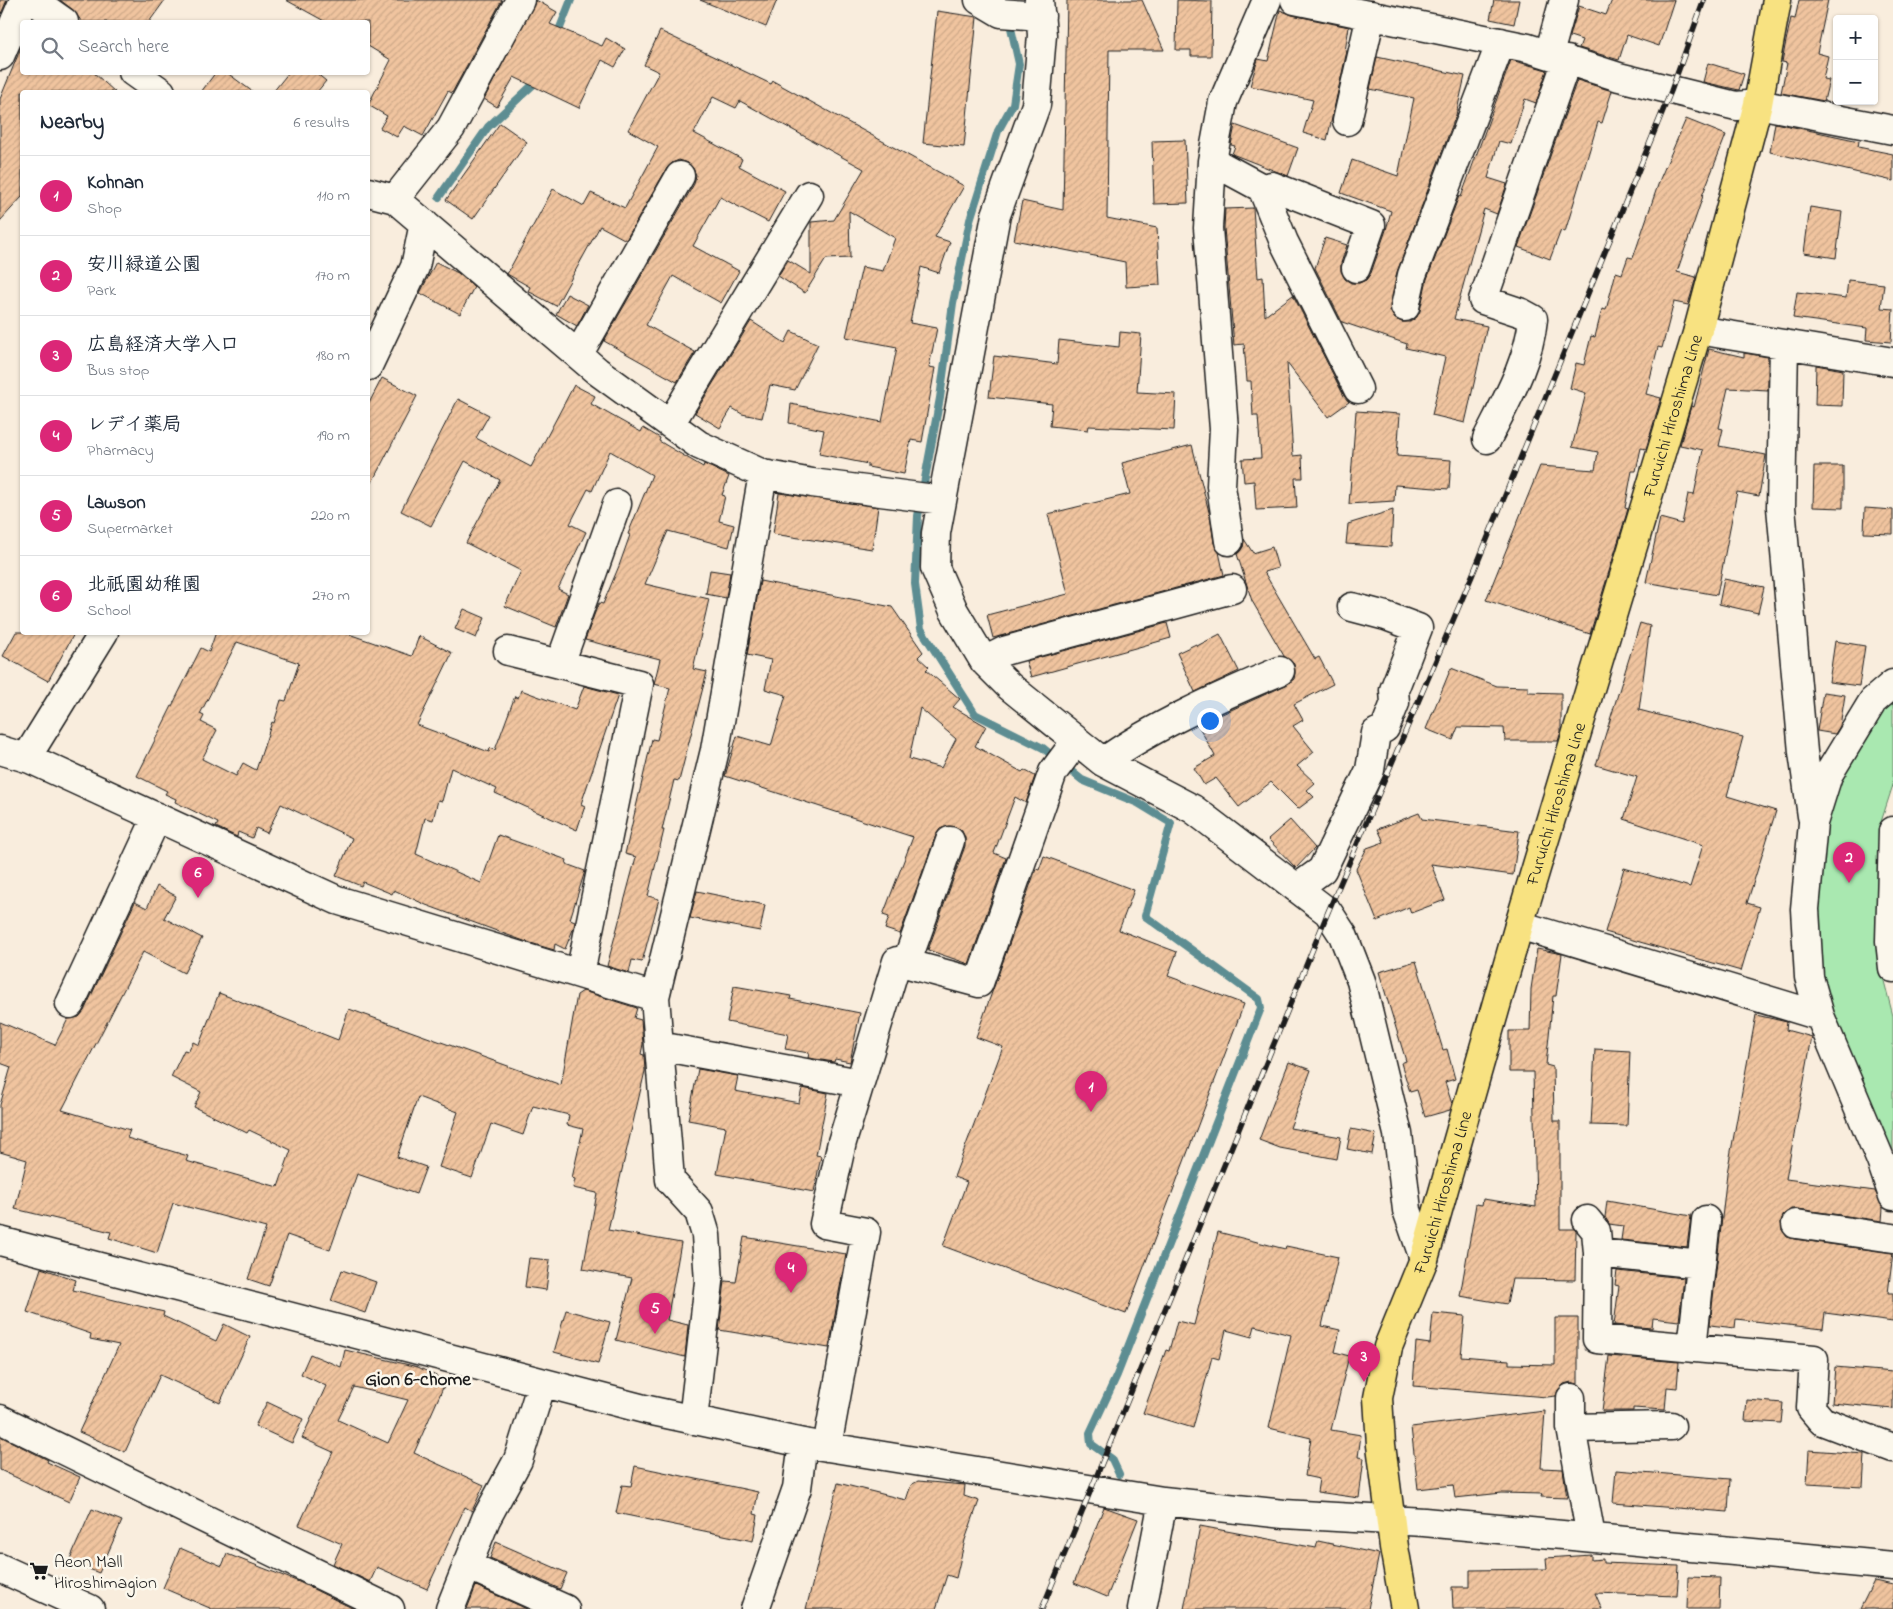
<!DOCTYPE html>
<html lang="en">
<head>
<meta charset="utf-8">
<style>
	body { margin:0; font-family:"Indie Flower","Klee One",sans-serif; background:#f2f2f3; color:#1f2937 }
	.controls { position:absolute; right:15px; top:15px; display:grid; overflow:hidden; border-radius:5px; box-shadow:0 1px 4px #0004 }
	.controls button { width:45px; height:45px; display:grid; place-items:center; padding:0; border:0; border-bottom:1px solid #e0e1e3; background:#fff; color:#1f2937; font:25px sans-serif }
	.you { position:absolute; left:1209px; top:720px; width:18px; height:18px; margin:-12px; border:4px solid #fff; border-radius:50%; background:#1a73e8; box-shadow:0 0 0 8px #1a73e833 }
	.badge { display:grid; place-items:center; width:32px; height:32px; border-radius:50%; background:#db2777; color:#fff; font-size:16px; font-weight:700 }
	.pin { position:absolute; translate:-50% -41px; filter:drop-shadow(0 1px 2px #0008) }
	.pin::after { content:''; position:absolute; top:26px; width:18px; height:15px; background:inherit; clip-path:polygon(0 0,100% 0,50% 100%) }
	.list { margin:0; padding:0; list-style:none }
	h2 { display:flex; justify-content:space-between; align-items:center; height:65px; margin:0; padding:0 20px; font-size:21px }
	h2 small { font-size:16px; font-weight:400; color:#747a83 }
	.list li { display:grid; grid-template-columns:32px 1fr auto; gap:15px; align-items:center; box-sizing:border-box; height:80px; padding:0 20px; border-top:1px solid #e0e1e3 }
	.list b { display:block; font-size:19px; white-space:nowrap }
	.list p { margin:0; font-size:16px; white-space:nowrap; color:#747a83 }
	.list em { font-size:16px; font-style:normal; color:#747a83 }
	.icon { flex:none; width:28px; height:28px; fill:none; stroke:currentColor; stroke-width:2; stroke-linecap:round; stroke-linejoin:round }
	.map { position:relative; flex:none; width:1893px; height:1609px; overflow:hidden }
	.search { position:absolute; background:#fff; box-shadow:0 1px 4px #0004; left:20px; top:20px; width:350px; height:55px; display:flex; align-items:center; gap:12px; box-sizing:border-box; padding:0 18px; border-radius:5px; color:#747a83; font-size:19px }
	.panel { position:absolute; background:#fff; box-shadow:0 1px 4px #0004; left:20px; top:90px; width:350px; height:545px; border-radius:5px }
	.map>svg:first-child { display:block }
</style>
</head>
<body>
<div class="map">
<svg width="1893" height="1609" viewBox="0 0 1893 1609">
	<defs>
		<pattern id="building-hatch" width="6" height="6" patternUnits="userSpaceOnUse" patternTransform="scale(1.25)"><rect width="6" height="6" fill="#f0c49f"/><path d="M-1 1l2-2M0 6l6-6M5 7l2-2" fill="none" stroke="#cda888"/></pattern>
	</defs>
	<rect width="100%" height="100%" fill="#f9eddd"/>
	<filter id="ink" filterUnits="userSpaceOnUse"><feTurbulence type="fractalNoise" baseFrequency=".02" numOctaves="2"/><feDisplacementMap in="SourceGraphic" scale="10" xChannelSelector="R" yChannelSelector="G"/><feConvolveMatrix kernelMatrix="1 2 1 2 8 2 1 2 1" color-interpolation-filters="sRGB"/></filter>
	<g filter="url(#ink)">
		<path fill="#a9e8b0" stroke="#628266" d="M1893,699V785L1880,825L1877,954L1893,1016V1155L1829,1014L1817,941L1825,821L1861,736Z"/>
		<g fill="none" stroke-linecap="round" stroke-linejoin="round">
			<path stroke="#5d8d92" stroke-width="8" d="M1009,19L1019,64L1013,104L998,131L970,220L953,303L940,398L918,516L915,584L921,629L975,714L1043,748L1082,780L1138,803L1171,823L1145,916L1259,999L1261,1008L1117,1375L1090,1433L1091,1444L1112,1459L1119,1474
				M556,38L571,0
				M439,197L488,127L538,80"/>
		</g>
		<path fill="url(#building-hatch)" stroke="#1c1c1c" fill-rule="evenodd" d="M0,0H7L0,16Z
			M60,0H165L149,22H82L73,10Z
			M286,0H502L452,93L448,91L423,136L404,126L397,137L380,128L387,116L368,105L391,60L368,46V22H326Z
			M536,0L557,12L550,24L602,46L606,38L625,49L615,67L602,60L579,108L514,77L497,107L484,99Z
			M700,0H777L766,27Z
			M1067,0H1142L1164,50H1109L1107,218L1157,228L1160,285L1126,287L1125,262L1014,240L1022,201L1063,210Z
			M1177,0L1212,1L1211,56H1191V50H1176Z
			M1494,0H1519L1514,24L1490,19Z
			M1612,0H1674L1659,46L1627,35L1619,60L1579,48L1582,40L1570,36L1579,6L1606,15Z
			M1799,0H1828L1817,53L1828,56L1823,79L1829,80L1824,101L1781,93L1787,63L1782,62L1786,41L1791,18L1795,19Z
			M1280,10L1292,15L1349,27L1345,51H1347L1327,140L1303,133L1313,100L1250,86L1258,59L1268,61Z
			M937,11L977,17L964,147L923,143Z
			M660,31L771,84L773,81L964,186L935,237L950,242L939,273L921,267L910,323L937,328L929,367L935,368L922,442L911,440L904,474L868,467V464L819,454L824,430L789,423L791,404L882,422L897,347L846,337L862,267L883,271L895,238L849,211L850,258L826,259L805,293L778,276L788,260L811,274V222L834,220L864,169L740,101L736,108L713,97L694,133L742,159L739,166L785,191L768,222L720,197L693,246L739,271L721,303L673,276L646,325L695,352L677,382L604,341L694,184L696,175L693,168L688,163L679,160L672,163L667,168L626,240L600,226L556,306L528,291L530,287L507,274L553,189L584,206L591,193L625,208L658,147L628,130L659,72L644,65Z
			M22,45V72H93L115,92H22V197L0,221V99Z
			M1377,57L1465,76L1456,115L1397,272L1390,311L1395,319L1402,322H1410L1417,317L1420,311L1427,279L1459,196L1461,197L1511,60L1547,70L1536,103L1525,99L1511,144L1499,141L1488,178L1507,184L1497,214L1484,209L1454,319L1487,326L1465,423L1432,415L1445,357L1406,348L1407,344L1342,322L1315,268L1325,238L1347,245L1341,263V271L1345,279L1351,283H1359L1366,280L1371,273L1386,230L1391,211L1341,193L1352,160L1398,176L1414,98L1370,89Z
			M1708,63L1744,74L1739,90L1703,82Z
			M216,72H226L253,92H201Z
			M289,72H315L326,81L317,92H273Z
			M1577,80L1612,91L1602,123L1598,122L1565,232L1561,230L1550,259L1518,247Z
			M1686,119L1726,135L1702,196H1703L1677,272L1696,277L1688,305L1674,302L1662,348L1658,347L1646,394L1661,398L1646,449L1641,448L1636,471H1632L1625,508L1628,509L1590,634L1486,600L1540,466L1595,470L1598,452L1572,447L1586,393L1570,388L1576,363L1584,365L1591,336L1595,337L1602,309L1606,310L1616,272L1622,274L1628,257L1633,258L1660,179Z
			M500,123L527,142L473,219L446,200Z
			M1775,123L1859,141L1858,147L1893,154V181L1770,152Z
			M1235,125L1298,148L1288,176L1232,154L1235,146L1231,145Z
			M1185,140L1188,203L1154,204L1152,141Z
			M1810,207L1842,212L1836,258L1804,253Z
			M1253,208L1258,278L1263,277L1265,316L1293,295L1344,396L1349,402L1328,417L1287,363L1293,456L1302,455L1303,478H1295L1297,508L1256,510L1254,481L1244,482L1242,459L1261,458L1258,416H1253L1251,381H1247L1244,344L1234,345L1224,228L1225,209Z
			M436,262L458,273L474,287L460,314L420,293Z
			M1848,280L1884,284L1881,308L1893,309L1891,342L1866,340L1867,328L1793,318L1797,292L1846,298Z
			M567,294L588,305L577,326L556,314Z
			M751,321L785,343L791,331L818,344L795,390L770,385L762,418L742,414L732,408L720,428L695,413Z
			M1120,332L1141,334L1137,392L1176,394L1174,430L1089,426L1088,430L1050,426L1052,404L989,397L994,356L1057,364L1059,340L1119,347Z
			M1709,349L1744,357V353L1768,357V390L1728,388L1719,428L1723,429L1719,446L1766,455L1759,496L1737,492L1717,595L1646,582L1660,518L1682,524L1688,494L1694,495L1703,450L1680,445L1691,406L1694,407Z
			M1816,365L1843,370L1842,406L1815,405Z
			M382,378L417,396L368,490V405Z
			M574,385L595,396L591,404L641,432L643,428L660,438L659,441L703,467L704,464L729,476L722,495L725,496L719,521L734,525L729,547L668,531L645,584L709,599L693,669L707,672L679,781L674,780L662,830H664L648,896L659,899L642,962L632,960L629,973L607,966L636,857L625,854L652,739L657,740L670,688L654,684L660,659L585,640L597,607L599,603L603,604L619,566L630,535L628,534L652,475L610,451L592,491L588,489L570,524L586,532L558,589L568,594L556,627L505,606L521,571L466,543L500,480L465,461L431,526L401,511L458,399L489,415L476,438L531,467Z
			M1356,411L1400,414L1397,456L1451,460L1449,489L1395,485L1394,501L1349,504Z
			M1192,445L1210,516L1214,543L1219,552L1224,575L993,638L987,615L1068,594L1048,514L1130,494L1122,463Z
			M1814,466H1843V508L1813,507Z
			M779,493L878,507L872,549L773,534Z
			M1865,508L1893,510V534L1864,533Z
			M1393,510L1391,547L1346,544L1348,524Z
			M1244,539L1253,553L1272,547L1278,568L1264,572L1315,659L1319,657L1333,684L1294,704L1303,720L1293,726L1314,752L1297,766L1315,783L1307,790L1314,797L1298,809L1271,782L1239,807L1216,778L1204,785L1194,768L1215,756L1198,725L1286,685L1294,679L1295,673L1294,664L1284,656L1252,601L1237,554L1243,547Z
			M710,570L730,573L726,598L706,594Z
			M1724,579L1764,587L1758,613L1719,604Z
			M760,581L892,607L923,652L918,657L929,667L926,670L960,699L953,707L986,726L975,746L1022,772L1024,770L1035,776L1026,803L1015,797L994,853L1006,858L969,964L928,950L965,846V838L962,831L956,827L948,826L940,829L936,835L900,934L885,929L889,917L883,915L913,837L725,776L737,736L771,746L786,695L765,689L771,660L747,655ZM920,708L956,739L941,768L909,759Z
			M464,609L485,618L476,638L455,629Z
			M1167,623L1171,638L1031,677L1026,661Z
			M1640,623L1650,626L1639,710L1743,737L1727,796L1776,811L1747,903L1760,907L1741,971L1605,932L1624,868L1690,887L1703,845L1624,819L1637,777L1596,765Z
			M16,632H75L48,681L3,656Z
			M216,632H343L412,656L419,636L452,653L417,725L489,752L490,748L495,750L515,696L518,698L521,690L575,710L584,686L618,695L581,804L585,806L577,830L495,793L497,789L451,768L442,801L438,800L433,820L425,818L416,854L481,883L498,835L567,860L566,864L585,871L570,919L575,921L574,927L565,949L555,944L554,950L524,941L426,905L394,890L392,894L363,882L361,886L336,876L352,838L281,804L267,833L256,828L252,838L238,832L237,837L216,827L218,823L175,802L176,799L165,794L167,791L137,776L201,648L209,652ZM237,642L299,663L286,701L281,700L274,723L272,722L256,770L243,763L236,776L202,759L217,730L201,722L204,716L200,714Z
			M1220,634L1239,671L1195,692L1177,653L1196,644L1197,646Z
			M1835,641L1865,646L1859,686L1829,682Z
			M1451,668L1497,686L1528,687V692L1561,693V732L1558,741H1505L1504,728L1458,727L1453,740L1426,729Z
			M1823,692L1845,695L1840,726L1835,734L1817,731Z
			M1419,813L1422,819L1519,831L1513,875L1431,864L1445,900L1411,913L1409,907L1377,921L1356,869L1367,848L1384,842L1378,829Z
			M1290,820L1315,848L1296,868L1268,839Z
			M1044,856L1134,890L1119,930L1177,952L1168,976L1244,1004L1126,1314L943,1246L967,1182L954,1177L1003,1047L976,1037L1036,869L1039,870Z
			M157,886L176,896L164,918L202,938L184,973L143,952L62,1110L130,1130L127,1138L188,1156L186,1161L278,1187L291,1150L249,1130L247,1133L194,1107L201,1092L171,1077L184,1050L188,1051L193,1042L199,1045L219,993L338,1040L349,1009L561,1085L577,995L583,991L637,1008L634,1018L641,1020L643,1044L641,1054L644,1055L645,1071L608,1230L681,1243L667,1320L688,1325L685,1357L616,1340L632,1278L583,1269L597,1193L573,1188L575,1179L572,1178L583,1129L567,1125L569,1115L533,1106L523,1135L491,1124L472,1178L439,1167L458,1112L418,1097L397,1157L426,1167L416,1194L357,1174L330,1250L287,1235L269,1286L248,1279L266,1228L173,1203L157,1253L109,1238L111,1232L15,1209L27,1160L0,1152V1105L11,1067L0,1063V1022L55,1045L68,1019L79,1017L84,1011L135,902L147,908Z
			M697,891L765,905L760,931L690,918Z
			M1537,949L1562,954L1556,996H1553L1546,1065L1553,1067L1554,1121H1560V1229H1574L1576,1231L1575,1280L1512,1279L1507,1304L1460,1296L1476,1204L1482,1205L1483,1199L1536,1207L1533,1072H1509V1031H1530L1531,989Z
			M1416,961L1443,1050L1447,1049L1455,1079L1445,1082L1452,1104L1450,1110L1425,1117L1417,1090L1410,1092L1401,1063L1406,1061L1379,972Z
			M734,986L791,996L790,999L860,1013L850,1062L835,1059L834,1062L808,1058L809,1053L785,1049L788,1034L727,1022Z
			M1756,1015L1787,1022L1786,1030L1812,1037L1786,1179L1875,1191L1883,1208L1882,1221L1798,1209H1791L1784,1214L1781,1221L1782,1230L1787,1237L1794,1239L1893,1253L1888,1293H1893V1322L1825,1313L1823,1329L1736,1319L1735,1328L1710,1325L1727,1173Z
			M1595,1049L1630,1051L1627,1126L1591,1125Z
			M1289,1062L1311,1070L1290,1128L1341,1137L1337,1159L1280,1148L1259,1140Z
			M698,1069L738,1076L735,1091L799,1103L802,1088L828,1093L816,1155L821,1156L814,1192L717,1174L726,1127L688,1120Z
			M1351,1129L1376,1134L1372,1154L1347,1149Z
			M1607,1201L1691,1216L1687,1247L1621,1240L1623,1226L1609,1224L1605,1217Z
			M1218,1232L1285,1249L1286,1246L1338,1257L1322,1326L1340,1330L1335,1352L1349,1356L1331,1430L1361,1435L1358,1457L1364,1458L1359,1498L1317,1492L1319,1479L1305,1476L1311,1438L1269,1428L1291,1335L1255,1326L1252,1337L1226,1330L1219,1359L1212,1357L1193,1428L1143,1413L1166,1350L1169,1351L1177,1321L1194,1325Z
			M744,1237L846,1254L829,1348L719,1330L725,1281L736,1282Z
			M529,1258L550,1260L546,1290L525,1287Z
			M41,1268L76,1280L73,1290L164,1312L163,1316L216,1341L224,1324L250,1337L220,1403L160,1375L125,1452L79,1432L119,1345L90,1339L91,1334L27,1312Z
			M342,1270L376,1282L365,1313L331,1301Z
			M1617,1271L1684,1278L1679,1321L1653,1318L1652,1328L1614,1325L1619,1286L1615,1285Z
			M566,1310L610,1322L598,1364L554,1352Z
			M1433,1313L1465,1316L1461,1356L1509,1360V1364L1555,1365V1318H1578V1384L1571,1382L1564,1384L1558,1390L1556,1396L1547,1397L1413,1386L1416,1342L1430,1344Z
			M345,1350L418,1367L446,1381L414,1453L484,1485L472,1511L465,1507L427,1589L377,1567L370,1582L333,1564L342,1544L299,1525L333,1452L302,1438L326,1386L301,1374L310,1354L341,1367ZM354,1387L408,1400L388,1443L338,1420Z
			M1609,1356L1679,1362L1677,1388L1667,1387L1665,1410L1633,1408V1411H1602Z
			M1835,1367L1893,1372V1409L1832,1403Z
			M1747,1400L1783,1403L1781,1423L1745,1421Z
			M267,1402L303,1419L292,1443L255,1426Z
			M1545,1411L1541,1468L1563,1469L1567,1498L1541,1497L1542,1494L1502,1493L1455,1498L1453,1485L1418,1489L1411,1427Z
			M0,1436L48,1460L47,1462L80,1477L69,1502L0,1470Z
			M1809,1450L1865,1454L1863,1487L1807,1484Z
			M635,1466L758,1492L754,1514L758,1515L753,1541L616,1513L622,1485L631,1486Z
			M1616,1470L1730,1479L1728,1512L1613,1503Z
			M918,1481L965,1485L964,1496L979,1501L965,1540L956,1578L947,1575L936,1609H806L838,1483L906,1500L911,1485Z
			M1104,1507L1138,1519L1107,1597L1074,1583Z
			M92,1509L122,1521L99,1573L69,1561Z
			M1200,1526L1316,1548L1318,1541L1379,1554L1368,1609H1184Z
			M496,1542L567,1573L560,1589L490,1558Z
			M180,1548L222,1566L227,1554L299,1582L354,1609H212L163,1588Z
			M1591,1555V1560L1603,1559V1563L1679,1566L1677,1596L1595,1593L1602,1609H1453L1452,1587H1470V1570L1547,1569L1546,1558Z
			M1688,1577L1720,1578L1719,1609H1687Z
			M1874,1581L1893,1585V1609H1860Z
			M476,1586L527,1609H467Z"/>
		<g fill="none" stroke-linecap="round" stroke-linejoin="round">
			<g stroke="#1c1c1c" stroke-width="31">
				<path id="minor" d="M27,0L40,5L64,22
					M979,0L1001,13L1041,16
					M1039,0L1042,35L1036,105L996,215L936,533L935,568L954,611L984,661L1009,686L1103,762L1193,809L1328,912L1343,935L1361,981L1398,1134L1407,1210L1424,1259
					M1295,0L1528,48L1619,77L1736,106L1758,104L1893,130
					M1549,54L1564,0
					M0,56L24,0
					M133,72L161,92
					M1347,121L1371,15
					M1212,161L1262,188L1272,186L1371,225L1356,268
					M1262,188L1284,242L1358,389
					M368,192L395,199L597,371L699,445L763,474L812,483L942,500
					M395,199L451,128L520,0
					M1405,307L1412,275L1501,42
					M1698,330L1893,362
					M1784,344L1781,507L1803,752L1812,816
					M578,355L680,176
					M368,366L415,267L424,223
					M670,424L809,195
					M1487,439C1506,401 1529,362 1533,319L1522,313L1483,300L1567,60
					M1229,541L1221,486L1224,429L1208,228L1212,161L1223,102L1267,0
					M508,651L639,684L580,974
					M984,661L1004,651L1232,589
					M560,664L617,504
					M1893,684L1873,701L1828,775L1813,823L1805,909L1809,977L1820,1016L1881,1161L1893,1196
					M0,750L30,759L337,900L655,997
					M30,759L33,747L104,632
					M1103,762C1153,726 1223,695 1280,671
					M1893,831L1890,941L1893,968
					M1297,888L1322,870L1370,770L1376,733L1385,728L1395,703L1394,690L1418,628L1386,616L1352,607
					M1519,925L1820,1016
					M906,964L950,841
					M70,1004L157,817
					M659,1046L860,1083
					M1587,1220L1596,1231L1598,1253L1597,1339L1814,1359L1811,1408L1822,1421L1893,1448
					M1796,1224L1893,1238
					M0,1241L648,1410L803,1443L1163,1501L1284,1514L1424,1522L1893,1566
					M1598,1253L1701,1264
					M1692,1348L1706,1220
					M1571,1398V1428L1589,1526L1588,1537
					M0,1419L390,1609
					M693,1420L709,1282L706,1235L699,1212L670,1180L655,997L715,750L763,474
					M1571,1428L1671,1426
					M827,1447L866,1232L824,1224L842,1142L897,961L979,983L1053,772L1076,741
					M467,1565L565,1609
					M0,1568L90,1609
					M450,1609L486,1519L518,1460L542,1383
					M755,1609L797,1488L803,1443
					M1142,1609L1163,1501"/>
			</g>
			<g stroke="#1c1c1c" stroke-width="31">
				<g id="major">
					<path id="s1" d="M1405,1609L1394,1547L1381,1445L1378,1398L1388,1347L1424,1259L1519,925L1698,330L1758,104L1777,0"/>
				</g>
			</g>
			<use href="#minor" stroke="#fbf7ec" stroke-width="28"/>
			<use href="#major" stroke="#f8e281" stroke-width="28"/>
			<g stroke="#1c1c1c" stroke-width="5.5">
				<path id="rail" d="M1042,1609L1328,912L1472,576L1671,91L1704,0"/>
			</g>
			<use href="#rail" stroke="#fbf7ec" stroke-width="4" stroke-dasharray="11" stroke-linecap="butt"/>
		</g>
	</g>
	<defs>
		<g id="supermarket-bare" transform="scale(1.5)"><path d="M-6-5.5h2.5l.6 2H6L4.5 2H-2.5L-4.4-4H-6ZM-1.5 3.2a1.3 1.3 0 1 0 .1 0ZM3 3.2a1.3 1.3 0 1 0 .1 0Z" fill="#1c1c1c" stroke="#fbf7ec" stroke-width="2.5" paint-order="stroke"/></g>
	</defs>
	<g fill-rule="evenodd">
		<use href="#supermarket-bare" x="39" y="1571"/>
	</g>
	<g text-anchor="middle" stroke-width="5" stroke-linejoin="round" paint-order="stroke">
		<g font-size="18" fill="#1c1c1c" stroke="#fbf7ec">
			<text dy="6" stroke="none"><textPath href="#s1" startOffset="1239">Furuichi Hiroshima Line</textPath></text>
			<text dy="6" stroke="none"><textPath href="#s1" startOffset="834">Furuichi Hiroshima Line</textPath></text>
			<text dy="6" stroke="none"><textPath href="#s1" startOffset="429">Furuichi Hiroshima Line</textPath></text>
		</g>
		<g font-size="18" fill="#1c1c1c" stroke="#fbf7ec" text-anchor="start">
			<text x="54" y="1567">Aeon Mall<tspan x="54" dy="21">Hiroshimagion</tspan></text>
		</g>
		<g font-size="19" font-weight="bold" fill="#1c1c1c" stroke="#fbf7ec">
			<text x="418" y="1385">Gion 6-chome</text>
		</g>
	</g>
</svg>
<div class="controls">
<button>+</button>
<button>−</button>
</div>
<div class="you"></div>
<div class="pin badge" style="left:1091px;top:1112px">1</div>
<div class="pin badge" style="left:1849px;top:883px">2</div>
<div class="pin badge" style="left:1364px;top:1382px">3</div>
<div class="pin badge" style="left:791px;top:1293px">4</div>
<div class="pin badge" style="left:655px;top:1334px">5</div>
<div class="pin badge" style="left:198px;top:898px">6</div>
<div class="search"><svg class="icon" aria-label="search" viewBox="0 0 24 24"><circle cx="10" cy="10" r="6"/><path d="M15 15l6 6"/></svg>Search here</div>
<section class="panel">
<h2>Nearby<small>6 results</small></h2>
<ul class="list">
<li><span class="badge">1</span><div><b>Kohnan</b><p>Shop</p></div><em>110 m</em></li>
<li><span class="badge">2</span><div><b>安川緑道公園</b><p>Park</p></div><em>170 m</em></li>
<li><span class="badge">3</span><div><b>広島経済大学入口</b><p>Bus stop</p></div><em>180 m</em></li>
<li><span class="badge">4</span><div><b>レデイ薬局</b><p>Pharmacy</p></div><em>190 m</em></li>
<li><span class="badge">5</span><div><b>Lawson</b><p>Supermarket</p></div><em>220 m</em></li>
<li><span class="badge">6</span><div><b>北祇園幼稚園</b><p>School</p></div><em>270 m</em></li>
</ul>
</section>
</div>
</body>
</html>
